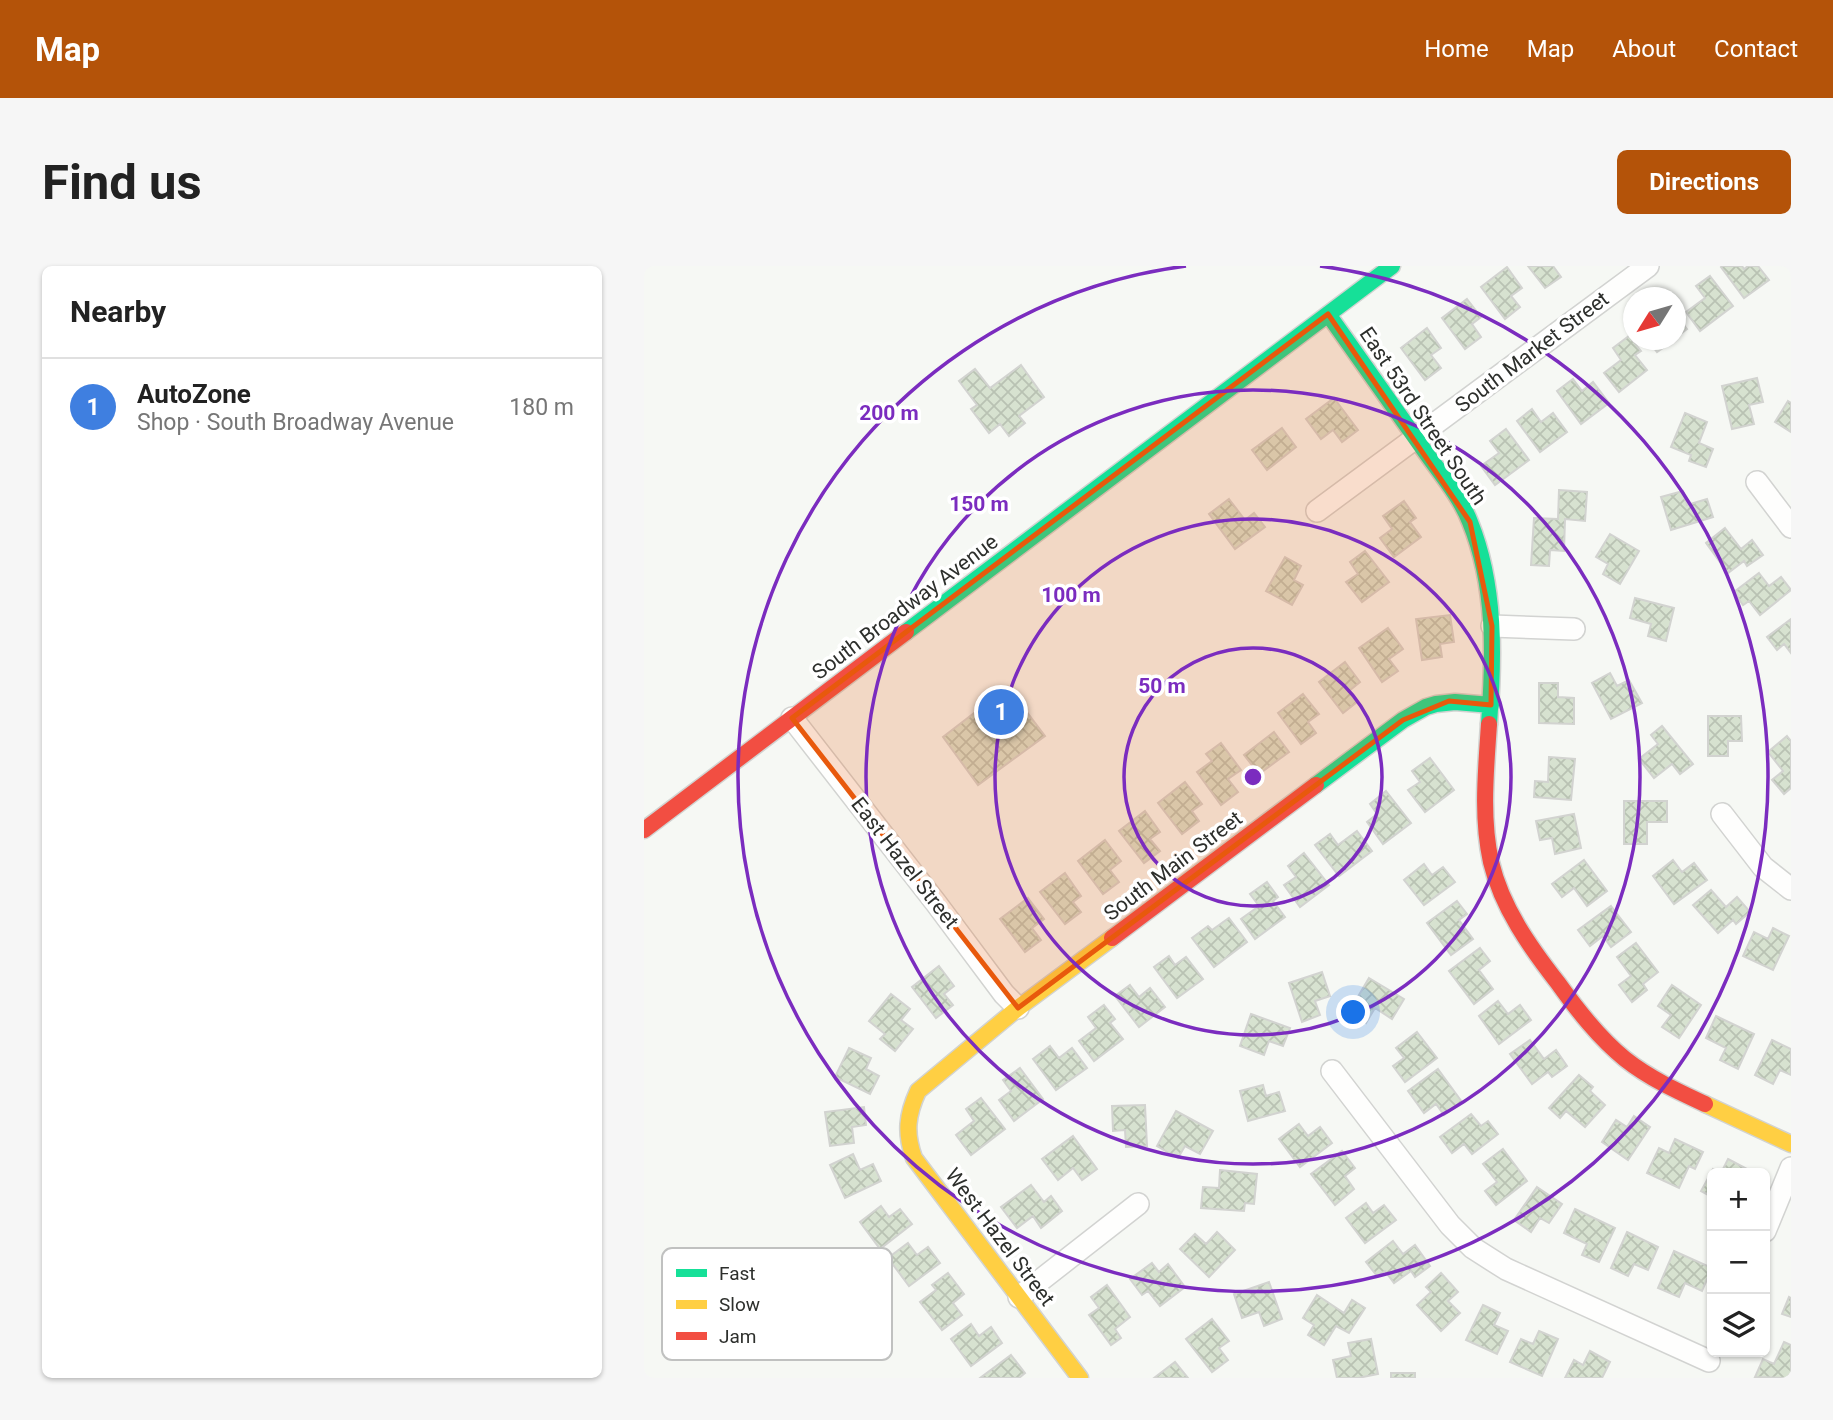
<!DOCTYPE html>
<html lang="en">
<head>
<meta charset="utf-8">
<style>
	body { margin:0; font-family:Roboto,sans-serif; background:#f6f6f6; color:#222 }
	.controls { position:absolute; right:21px; bottom:21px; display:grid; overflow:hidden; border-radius:10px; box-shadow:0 2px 5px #0004 }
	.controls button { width:63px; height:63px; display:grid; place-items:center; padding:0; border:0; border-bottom:2px solid #e0e0e0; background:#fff; color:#222; font:35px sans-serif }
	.compass { position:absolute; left:979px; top:21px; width:63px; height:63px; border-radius:50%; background:#fff; box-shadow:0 2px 5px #0004; rotate:233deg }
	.you { position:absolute; left:710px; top:747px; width:24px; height:24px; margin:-18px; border:5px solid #fff; border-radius:50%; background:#1a73e8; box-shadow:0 0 0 10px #1a73e833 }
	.badge { display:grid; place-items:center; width:46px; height:46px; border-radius:50%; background:#b45309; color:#fff; font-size:23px; font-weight:700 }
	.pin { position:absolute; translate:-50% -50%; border:4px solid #fff; box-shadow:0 2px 7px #0006 }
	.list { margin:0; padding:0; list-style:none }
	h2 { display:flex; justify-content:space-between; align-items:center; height:91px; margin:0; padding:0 28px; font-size:30px }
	h2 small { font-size:23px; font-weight:400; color:#767676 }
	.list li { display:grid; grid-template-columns:46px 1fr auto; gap:21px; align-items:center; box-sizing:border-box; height:98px; padding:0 28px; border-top:2px solid #e0e0e0 }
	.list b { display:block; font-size:26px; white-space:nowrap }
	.list p { margin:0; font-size:23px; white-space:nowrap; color:#767676 }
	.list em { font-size:23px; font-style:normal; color:#767676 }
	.icon { flex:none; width:38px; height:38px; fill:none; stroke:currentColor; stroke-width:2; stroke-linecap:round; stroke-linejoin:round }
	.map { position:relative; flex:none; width:1147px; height:1112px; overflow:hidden; border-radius:10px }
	header { display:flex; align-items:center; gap:42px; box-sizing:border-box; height:98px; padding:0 35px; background:#b45309; color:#fff }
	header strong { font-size:33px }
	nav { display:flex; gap:38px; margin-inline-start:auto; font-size:24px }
	.intro { display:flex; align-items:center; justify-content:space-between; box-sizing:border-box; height:168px; padding:0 42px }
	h1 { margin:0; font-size:49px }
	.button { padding:18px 32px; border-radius:10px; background:#b45309; color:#fff; font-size:24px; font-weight:700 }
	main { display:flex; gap:42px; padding:0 42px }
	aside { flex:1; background:#fff; border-radius:10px; box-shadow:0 2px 5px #0004 }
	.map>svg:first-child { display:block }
</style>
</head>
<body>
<header>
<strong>Map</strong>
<nav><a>Home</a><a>Map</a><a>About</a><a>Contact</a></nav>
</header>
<div class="intro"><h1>Find us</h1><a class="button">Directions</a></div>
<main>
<aside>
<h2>Nearby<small></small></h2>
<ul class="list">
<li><span class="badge" style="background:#3f7fe0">1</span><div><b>AutoZone</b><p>Shop · South Broadway Avenue</p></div><em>180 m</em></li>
</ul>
</aside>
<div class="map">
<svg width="1147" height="1112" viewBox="0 0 1147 1112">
	<defs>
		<pattern id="building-cross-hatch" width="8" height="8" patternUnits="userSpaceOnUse" patternTransform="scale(1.75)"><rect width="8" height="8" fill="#d7e2d0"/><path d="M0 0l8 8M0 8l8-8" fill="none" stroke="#b9c2b3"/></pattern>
	</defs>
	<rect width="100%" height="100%" fill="#f6f8f4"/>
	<path fill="url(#building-cross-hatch)" stroke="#d2d3d0" stroke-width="2" d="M884,0H909L917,11L901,22Z
		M1078,0H1098L1100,3L1104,0H1114L1125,14L1100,32L1077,1Z
		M863,1L878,22L867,30L876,41L861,53L837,21Z
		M1066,10L1089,40L1056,65L1042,46L1061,32L1052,20Z
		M823,33L837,51L828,58L837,71L821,83L798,52Z
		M1031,48L1043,63L1031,72Z
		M783,62L797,82L787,89L797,102L781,114L757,82Z
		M985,70L997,85L991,89L1003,104L975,126L960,107L977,94L969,82Z
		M1004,74H1030L1013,86Z
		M377,99L400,131L375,150L381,157L365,170L356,158L345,167L327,143L333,139L315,115L331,103L346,122Z
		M1113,112L1119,136L1105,139L1110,158L1088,163L1078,120Z
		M929,113L938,125L949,116L965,137L937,158L913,125Z
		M690,132L714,164L698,176L689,164L677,173L662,153Z
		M1144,135L1147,137V166L1131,156Z
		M888,143L897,156L909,147L923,166L896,186L873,155Z
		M1041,147L1063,156L1055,177L1069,183L1062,201L1045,195L1047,189L1027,181Z
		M638,162L652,181L623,204L608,184Z
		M862,163L885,194L851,219L837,200L855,187L846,175Z
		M915,224L943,226L941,255L921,253L920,285L906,284L905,300L887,299L890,252L914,253Z
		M1039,225L1043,239L1063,233L1069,251L1027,264L1017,231Z
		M585,233L601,254L610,247L621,261L591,283L565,248Z
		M760,235L772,252L766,256L777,271L750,291L736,272L748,263L739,250Z
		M1081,262L1097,283L1108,274L1119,289L1103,300L1100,295L1084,307L1062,277Z
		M966,268L995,285L976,318L959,308L964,298L952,291Z
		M721,285L745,316L718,336L702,316L714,308L706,296Z
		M641,291L657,300L650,314L659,319L648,339L622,325Z
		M1115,307L1125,320L1137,311L1147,324L1116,349L1105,335L1099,339L1090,326Z
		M991,332L1030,342L1022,375L1004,370L1007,358L986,352Z
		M806,349L810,376L796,378L798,391L778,394L772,353Z
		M1147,353V387L1140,378L1133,384L1123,371Z
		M744,362L759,383L745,393L754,405L738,416L715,382Z
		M701,396L716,416L705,425L713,436L699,447L675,416Z
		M966,407L973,420L985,414L998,437L967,453L948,417Z
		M895,417H914V431L930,432V458L895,457Z
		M364,421L401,470L334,519L299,471Z
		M659,428L675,448L664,456L672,467L657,478L634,447Z
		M1064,450H1097L1098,475H1084V490H1064Z
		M1018,460L1049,498L1036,508L1028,498L1010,512L995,493L1014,478L1007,469Z
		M630,466L645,486L615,508L600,489Z
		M1143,470L1147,475V522L1140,528L1128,514L1139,505L1124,486Z
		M577,477L597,504L584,513L594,526L577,539L553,506L568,495L562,488Z
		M905,491L931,493L927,534L890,531L891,515L904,516Z
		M786,492L810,524L781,546L764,524L776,516L768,505Z
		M541,516L558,538L548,545L555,555L538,568L514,537Z
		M742,525L767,557L739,578L723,556L733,548L726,538Z
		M980,535H1023V556H1003V578H980Z
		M501,545L516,566L506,573L516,585L500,597L475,565Z
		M930,548L937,582L911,588L908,572L896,574L892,555Z
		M713,565L728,585L695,610L671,579L686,568L694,579Z
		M461,574L477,595L466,604L475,616L459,628L434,595Z
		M660,587L685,619L656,641L640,619L652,611L644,600Z
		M940,594L963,625L943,640L930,622L918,631L908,618Z
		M1029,594L1038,606L1050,597L1063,614L1030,638L1009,610Z
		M780,598L788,609L799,601L811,616L780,639L760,614Z
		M421,607L437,630L429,636L437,646L421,658L396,626Z
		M623,616L634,631L629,635L641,651L611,673L597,653L615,640L606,628Z
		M1067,624L1082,641L1093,631L1106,646L1092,658L1089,654L1074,667L1049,639Z
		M384,632L400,653L388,662L397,674L381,686L356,653Z
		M813,635L823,648L815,654L829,673L807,689L783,657Z
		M967,640L987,666L967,681L959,670L946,680L934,664Z
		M585,652L603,676L570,701L548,672L564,660L568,664Z
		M1129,662L1145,670L1129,704L1099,690L1110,666L1124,673Z
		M992,677L1014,706L999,718L1003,724L988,736L975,719L987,710L973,691Z
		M836,682L846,695L835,704L849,723L830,738L805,705Z
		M525,690L531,699L542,691L559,713L533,732L510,701Z
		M295,700L310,720L300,728L309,739L292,752L268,721Z
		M678,706L686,730L671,735L676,749L658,756L645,717Z
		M725,712L760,733L748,753L731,742L722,757L705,746Z
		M486,719L495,731L506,722L521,741L495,761L471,730Z
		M1028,719L1057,739L1035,772L1018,761L1027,749L1014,740Z
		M247,728L266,743L257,754L269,763L251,785L236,773L241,768L225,755Z
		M854,735L864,748L876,739L887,754L855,778L835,750Z
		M460,739L471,753L466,757L479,773L450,795L435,775L452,762L444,751Z
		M607,748L646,762L639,780L625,775L620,789L596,780Z
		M1072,750L1110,768L1094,803L1076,794L1082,782L1062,772Z
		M773,766L793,792L761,816L749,800L760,792L752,782Z
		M886,774L900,793L912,784L923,800L908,811L904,806L888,818L866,788Z
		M1128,774L1147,783V809L1136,804L1129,818L1111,809Z
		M406,780L415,792L428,782L443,802L412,824L389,793Z
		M205,782L227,792L222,803L235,810L226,828L191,811Z
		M376,802L399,833L370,855L355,834L367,825L359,814Z
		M794,803L818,836L800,849L792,838L780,847L764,825Z
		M935,809L949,821L946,825L961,839L941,861L922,845L916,852L905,842Z
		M619,819L622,830L635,826L641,845L604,855L596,825Z
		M337,832L361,863L327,889L312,869L330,855L322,843Z
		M501,839L503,880L482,881L481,864L469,865L468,840Z
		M220,841L222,859L208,861L210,877L186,880L181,846Z
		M532,845L569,865L556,888L541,880L534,892L513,880Z
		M827,848L837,860L844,855L854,868L828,888L820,878L808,887L796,871Z
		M990,850L1006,861L984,894L958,876L972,854L983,861Z
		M655,858L664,870L676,861L688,877L656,901L635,873Z
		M429,870L453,903L438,914L429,902L414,914L398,893Z
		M1031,873L1059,886L1051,903L1045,900L1035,922L1003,907L1015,882L1025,887Z
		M859,883L883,915L852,939L841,925L853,916L839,898Z
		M698,885L711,902L701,910L710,923L691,939L667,908Z
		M209,888L216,904L229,898L237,915L201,932L186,899Z
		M1084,893L1103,903L1101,907H1068V931L1057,925L1069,903L1077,907Z
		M576,904L613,908L610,938L601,937L600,945L557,942L559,921L575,922Z
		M387,919L400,936L407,930L418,945L397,962L389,950L373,962L357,941Z
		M893,921L918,938L905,957L896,952L887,966L870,954Z
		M722,937L729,947L740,939L752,954L721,977L702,952Z
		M237,940L245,951L256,943L268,958L236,983L216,956Z
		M931,943L971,962L955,996L938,989L943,978L920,967Z
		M573,966L591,984L565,1011L536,983L551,968L562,978Z
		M983,966L1014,981L1004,1004L990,998L984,1010L967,1002Z
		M749,975L759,988L771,979L786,1000L771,1011L767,1005L750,1017L741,1005L733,1010L722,996Z
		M264,977L273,989L284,981L296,997L265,1020L244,992Z
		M1030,985L1068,1002L1058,1025L1041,1017L1035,1031L1014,1022Z
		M508,997L515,1006L524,998L541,1021L516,1040L504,1025L498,1029L486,1013Z
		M304,1007L320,1028L309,1037L318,1049L298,1064L276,1036L292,1024L288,1019Z
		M797,1007L814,1026L804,1035L816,1047L797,1065L773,1039L787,1026L782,1021Z
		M625,1016L638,1053L620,1060L615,1046L598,1052L590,1028Z
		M463,1019L486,1051L471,1063L477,1072L467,1079L445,1049L455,1042L447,1031Z
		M673,1029L700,1047L708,1034L721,1042L705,1067L692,1060L680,1079L664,1069L670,1059L659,1052Z
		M1145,1031L1147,1032V1051L1138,1048Z
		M839,1039L856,1047L850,1059L864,1065L853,1088L822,1074Z
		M568,1053L585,1075L575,1082L584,1094L568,1106L542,1073Z
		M327,1058L335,1070L347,1061L358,1077L327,1100L307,1073Z
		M895,1065L914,1073L898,1110L866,1096L877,1073L889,1078Z
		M727,1073L734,1108L714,1112H693L689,1094L707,1090L704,1077Z
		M1140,1076L1147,1079V1112L1111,1111L1119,1093L1130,1098Z
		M946,1085L966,1096L958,1112H921L930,1094L939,1099Z
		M367,1089L381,1107L375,1112H336Z
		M531,1096L544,1112H510Z
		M747,1107H771V1112H747Z"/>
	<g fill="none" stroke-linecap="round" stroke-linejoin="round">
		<g stroke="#d2d3d1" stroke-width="24">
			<path id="street" d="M1113,216L1147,261
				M673,245L1004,0
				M848,360L930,363
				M148,452L292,637L360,728L374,742
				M1078,548L1119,601L1147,623
				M688,805L806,959L829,982L862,1003L1065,1095
				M1121,965L1147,902
				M375,1031L494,938"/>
		</g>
		<g stroke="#d2d3d1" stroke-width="19">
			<path id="fast" d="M684,48C716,93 748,139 780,184C796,207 816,230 826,256C852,320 850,391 845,458
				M262,366L748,0
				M672,519L759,454L782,441L792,438L811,436L847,439"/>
		</g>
		<g stroke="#d2d3d1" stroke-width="19">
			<path id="slow" d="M1061,838L1147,878
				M436,1112L270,892C261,867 263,849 274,825L374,742L468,672"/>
		</g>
		<g stroke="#d2d3d1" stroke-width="19">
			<path id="jam" d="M845,458C842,504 837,551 847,596C858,642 886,681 914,717C934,745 955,772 981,793C1005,812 1033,825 1061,838
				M0,564L262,366
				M468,672L672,519"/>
		</g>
		<use href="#street" stroke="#fefefd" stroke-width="21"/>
		<use href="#fast" stroke="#16e098" stroke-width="16"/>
		<use href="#slow" stroke="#ffcf43" stroke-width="16"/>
		<use href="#jam" stroke="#f24e42" stroke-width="16"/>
	</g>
	<path fill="#e8590c" fill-opacity="0.2" stroke="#e8590c" stroke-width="5" stroke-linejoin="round" d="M684,48L826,256L848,360L847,439L805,435L759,454L374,742L148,452Z"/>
	<g fill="none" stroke="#7b2cbf" stroke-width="3.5">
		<circle cx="609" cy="511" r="129"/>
		<circle cx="609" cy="511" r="258"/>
		<circle cx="609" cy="511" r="387"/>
		<path d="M676 0A515 515 0 1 1 542 0"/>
	</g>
	<g text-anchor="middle" stroke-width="7" stroke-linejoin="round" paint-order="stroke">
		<g font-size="21" fill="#2d2f2c" stroke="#fff">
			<text transform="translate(888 86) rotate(-37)" y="7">South Market Street</text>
			<text transform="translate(779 150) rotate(56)" y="7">East 53rd Street South</text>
			<text transform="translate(261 341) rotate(-37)" y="7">South Broadway Avenue</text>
			<text transform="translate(261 597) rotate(52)" y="7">East Hazel Street</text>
			<text transform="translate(529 600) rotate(-37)" y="7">South Main Street</text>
			<text transform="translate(356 971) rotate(53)" y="7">West Hazel Street</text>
		</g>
	</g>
	<rect x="18" y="982" width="230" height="112" rx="10" fill="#fff" stroke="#c0c1c0" stroke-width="2"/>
	<rect x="32" y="1003" width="31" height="8" fill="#16e098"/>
	<rect x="32" y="1034" width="31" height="9" fill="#ffcf43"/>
	<rect x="32" y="1066" width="31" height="8" fill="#f24e42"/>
	<g font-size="19" fill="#2d2f2c">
		<text x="75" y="1014">Fast</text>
		<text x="75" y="1045">Slow</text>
		<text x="75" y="1077">Jam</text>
	</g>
	<circle cx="609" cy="511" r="10" fill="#7b2cbf" stroke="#fff" stroke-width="3.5"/>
	<g font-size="21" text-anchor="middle" font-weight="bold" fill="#7b2cbf" stroke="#fff" stroke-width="7" stroke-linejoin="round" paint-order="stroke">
		<text x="245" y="154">200 m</text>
		<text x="335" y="245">150 m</text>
		<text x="427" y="336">100 m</text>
		<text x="518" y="427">50 m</text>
	</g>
</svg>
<div class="controls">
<button>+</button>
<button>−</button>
<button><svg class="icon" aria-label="layers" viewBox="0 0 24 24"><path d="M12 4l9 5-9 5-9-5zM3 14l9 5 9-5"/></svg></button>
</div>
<svg class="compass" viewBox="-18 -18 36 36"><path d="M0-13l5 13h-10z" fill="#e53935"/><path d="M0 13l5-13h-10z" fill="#767676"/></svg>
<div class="you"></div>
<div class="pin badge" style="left:357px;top:446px;background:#3f7fe0">1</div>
</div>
</main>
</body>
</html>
